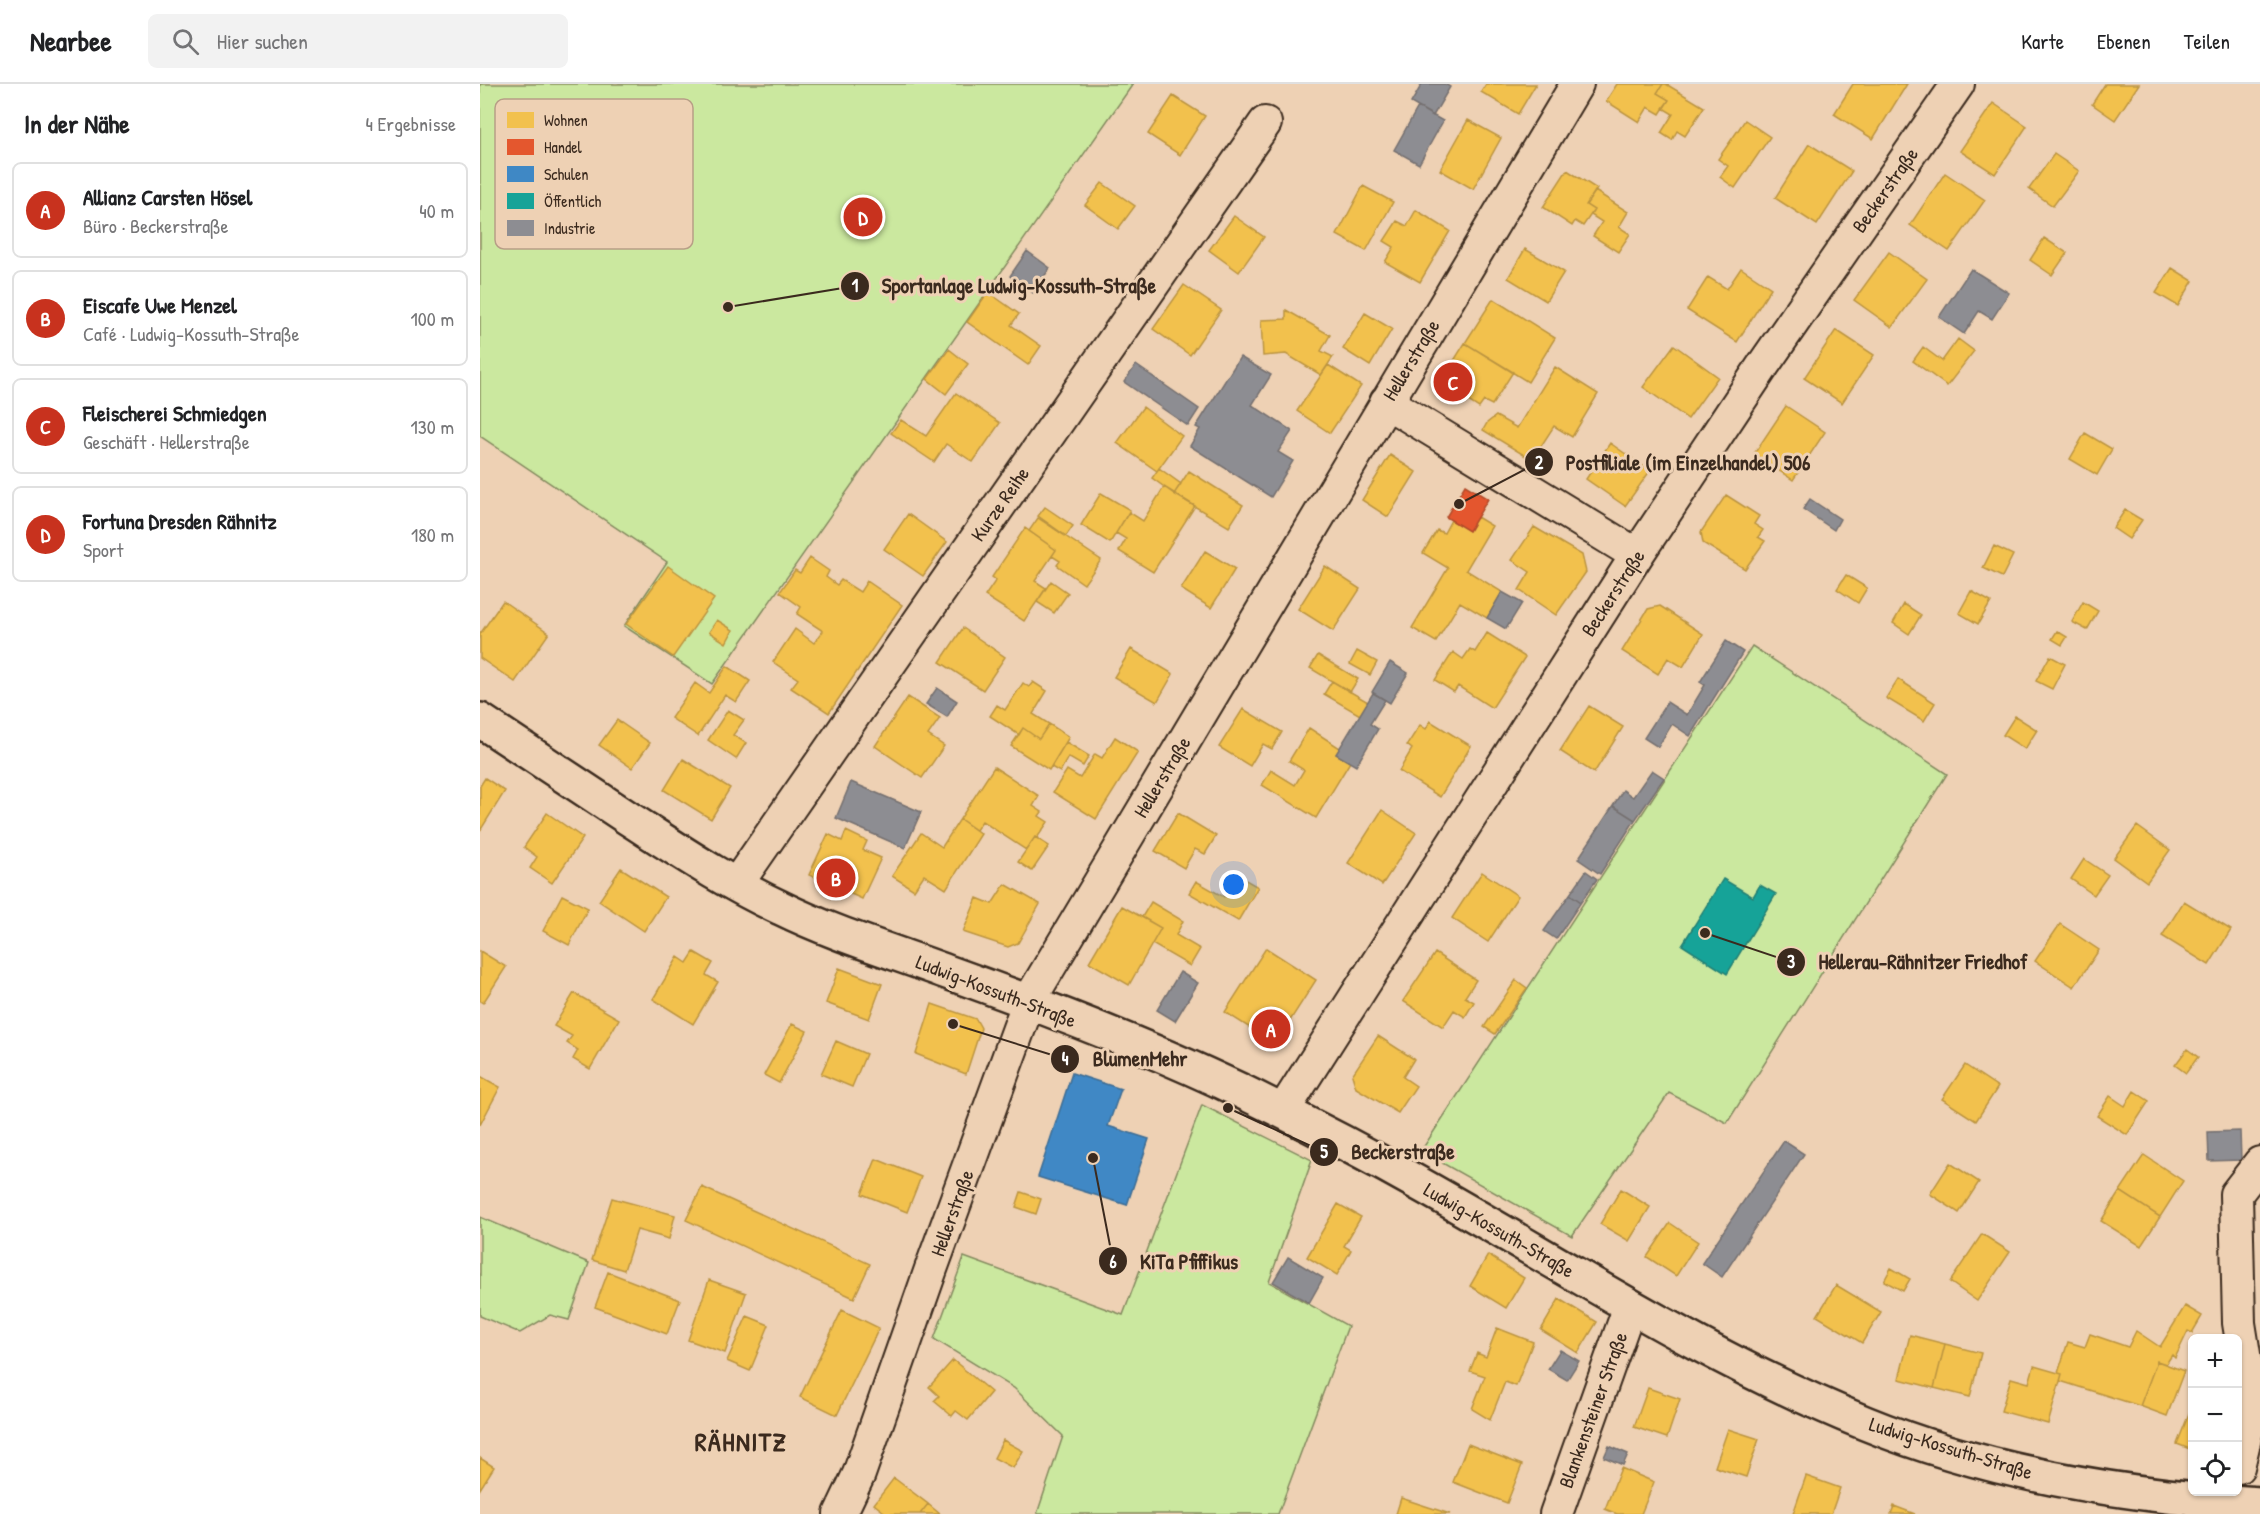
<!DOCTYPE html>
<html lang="de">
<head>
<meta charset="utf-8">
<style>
	body { margin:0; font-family:"Patrick Hand",sans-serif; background:#f2f2f2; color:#202124 }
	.controls { position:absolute; right:18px; bottom:18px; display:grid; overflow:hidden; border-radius:9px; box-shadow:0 2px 4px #0004 }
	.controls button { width:54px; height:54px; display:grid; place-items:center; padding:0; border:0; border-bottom:2px solid #e0e0e0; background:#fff; color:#202124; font:30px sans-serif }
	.you { position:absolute; left:754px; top:801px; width:21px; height:21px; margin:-15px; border:4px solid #fff; border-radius:50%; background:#1a73e8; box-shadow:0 0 0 9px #1a73e833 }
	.badge { display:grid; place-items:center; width:39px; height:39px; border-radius:50%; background:#c8321e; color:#fff; font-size:20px; font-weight:700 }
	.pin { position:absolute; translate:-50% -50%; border:3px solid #fff; box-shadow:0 2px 6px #0006 }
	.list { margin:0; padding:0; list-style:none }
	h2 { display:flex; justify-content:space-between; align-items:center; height:78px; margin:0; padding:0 24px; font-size:26px }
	h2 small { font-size:20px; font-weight:400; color:#757577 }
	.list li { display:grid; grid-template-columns:39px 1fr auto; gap:18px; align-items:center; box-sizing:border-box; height:96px; margin:0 12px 12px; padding:0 12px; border:2px solid #e0e0e0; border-radius:9px }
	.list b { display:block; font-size:22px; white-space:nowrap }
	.list p { margin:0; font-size:20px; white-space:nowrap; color:#757577 }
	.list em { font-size:20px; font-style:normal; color:#757577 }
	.icon { flex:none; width:33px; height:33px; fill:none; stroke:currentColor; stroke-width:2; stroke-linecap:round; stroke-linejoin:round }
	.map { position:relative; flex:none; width:1780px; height:1430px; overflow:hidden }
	header { display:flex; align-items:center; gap:36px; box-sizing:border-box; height:84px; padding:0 30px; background:#fff; border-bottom:2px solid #e0e0e0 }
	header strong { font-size:28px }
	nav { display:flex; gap:33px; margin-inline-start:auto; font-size:21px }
	.search { width:420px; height:54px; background:#f2f2f2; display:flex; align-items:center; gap:15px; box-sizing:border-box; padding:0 21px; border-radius:9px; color:#757577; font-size:22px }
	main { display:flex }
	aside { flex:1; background:#fff }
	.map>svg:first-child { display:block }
</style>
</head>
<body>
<header>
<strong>Nearbee</strong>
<div class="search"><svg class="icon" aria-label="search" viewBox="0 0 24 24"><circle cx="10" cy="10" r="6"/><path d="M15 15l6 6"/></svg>Hier suchen</div>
<nav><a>Karte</a><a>Ebenen</a><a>Teilen</a></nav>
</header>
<main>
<aside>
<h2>In der Nähe<small>4 Ergebnisse</small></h2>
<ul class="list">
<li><span class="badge">A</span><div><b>Allianz Carsten Hösel</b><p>Büro · Beckerstraße</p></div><em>40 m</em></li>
<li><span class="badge">B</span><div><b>Eiscafe Uwe Menzel</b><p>Café · Ludwig-Kossuth-Straße</p></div><em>100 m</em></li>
<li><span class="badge">C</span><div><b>Fleischerei Schmiedgen</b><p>Geschäft · Hellerstraße</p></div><em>130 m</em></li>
<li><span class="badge">D</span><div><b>Fortuna Dresden Rähnitz</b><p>Sport</p></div><em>180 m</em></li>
</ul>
</aside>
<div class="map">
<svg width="1780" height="1430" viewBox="0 0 1780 1430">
	<rect width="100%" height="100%" fill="#eed1b4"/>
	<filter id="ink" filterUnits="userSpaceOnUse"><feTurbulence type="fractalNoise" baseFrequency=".0167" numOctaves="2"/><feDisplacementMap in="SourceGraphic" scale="12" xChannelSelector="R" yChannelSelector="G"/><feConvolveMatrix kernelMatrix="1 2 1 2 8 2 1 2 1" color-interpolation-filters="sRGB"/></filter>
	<g filter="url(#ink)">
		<path fill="#cbe89f" stroke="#83895e" stroke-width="1.5" d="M0,0H653L232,600L144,542L187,478L0,352Z
			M1272,562L1467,690L1247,1039L1189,1009L1092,1152L941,1067Z
			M722,1021L832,1076L789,1198L868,1242L798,1430H557L583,1352L534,1304L454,1255L484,1173L643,1231Z
			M0,1133L109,1179L89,1236L70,1231L40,1249L0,1232Z"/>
		<path fill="#f2c14e" stroke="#bb9440" stroke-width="1.5" d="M1006,0H1056L1038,30L1001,8Z
			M1137,0H1183L1177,9L1189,16L1180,30L1168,23L1159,38L1126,17Z
			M1183,0H1186L1224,23L1205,52L1197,47L1192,56L1181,49L1193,30L1183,24L1189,16L1177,9Z
			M1373,0H1427L1393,55L1354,30Z
			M1625,0H1659L1635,36L1612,20Z
			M693,12L725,32L700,71L668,50Z
			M1513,19L1547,42L1515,90L1480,67Z
			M988,36L1021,54L993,105L960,86Z
			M1265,36L1290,53L1255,104L1240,93L1248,82L1238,75Z
			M1329,60L1372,87L1337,141L1295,114Z
			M1574,70L1599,87L1573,122L1549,105Z
			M1087,86L1117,105L1106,121L1114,126L1103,142L1095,137L1092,142L1063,123Z
			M1465,89L1505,116L1469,167L1430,141Z
			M622,99L655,122L638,145L605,121Z
			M883,102L913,118L886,167L857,151Z
			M1115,107L1148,128L1139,143L1150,150L1138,168L1113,152L1122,138L1111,131L1114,126L1106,121Z
			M936,126L970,147L940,198L905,178L914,163L904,157L917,137L927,142Z
			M754,132L784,153L759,188L729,166Z
			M1564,154L1587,169L1572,191L1550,176Z
			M1045,165L1084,188L1066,217L1028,194Z
			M1409,168L1447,195L1412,243L1374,216Z
			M1261,184L1291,204L1257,258L1207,226L1228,193L1247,205Z
			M1692,184L1713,197L1698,222L1676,209Z
			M704,201L741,226L710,271L673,245Z
			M508,208L539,230L531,241L561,262L548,281L487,238Z
			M1013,215L1075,254L1048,298L985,259Z
			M806,226L850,251L841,267L853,273L841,291L806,270L783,272L781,236L806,235Z
			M885,229L912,245L890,282L863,265Z
			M1356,246L1394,271L1362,319L1324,294Z
			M1478,255L1494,267L1467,302L1433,277L1443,263L1462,277Z
			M985,259L1033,288L1012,321L1004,317L999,324L960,299Z
			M1194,261L1238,293L1208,335L1163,303Z
			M469,265L488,280L466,310L447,295Z
			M848,281L881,302L850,349L817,327Z
			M1075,283L1118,310L1092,353L1074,342L1052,376L1003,346L1007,339L1016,332L1037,344Z
			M476,309L520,339L493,378L466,360L454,378L411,349L421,336L446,352Z
			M1306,322L1345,348L1313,396L1274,370Z
			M663,323L702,352L677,387L637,359Z
			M1605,349L1632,365L1617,391L1590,375Z
			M1130,359L1170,387L1145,422L1106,395Z
			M910,371L936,388L908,433L882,416Z
			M679,384L701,400L694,410L672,394Z
			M709,387L763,421L749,443L694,410Z
			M684,403L715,422L673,488L639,467L646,455L636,449L649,428L663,437Z
			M621,409L650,426L630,459L601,441Z
			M1246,411L1279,432L1274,440L1283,446L1278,453L1285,457L1265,485L1223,459L1221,448Z
			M565,423L593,442L586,452L558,432Z
			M1645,426L1662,436L1649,455L1633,444Z
			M428,430L467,458L443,492L404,465Z
			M997,433L1012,442L986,486L1022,508L1007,534L980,518L956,558L932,544L968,484L943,469L957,446L964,449L971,436L989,447Z
			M558,434L621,476L604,500L577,481L580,477L572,472L576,466L549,447Z
			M1054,443L1102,471L1106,488L1076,531L1039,506L1050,488L1032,476Z
			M545,444L576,466L555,497L566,504L544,537L505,512L516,496L512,493Z
			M1514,462L1533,471L1522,493L1503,484Z
			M725,467L755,485L731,524L701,505Z
			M330,474L349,487L346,493L357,501L361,496L380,508L387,497L422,521L349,629L311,604L318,595L293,578L315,545L334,559L343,547L317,530L321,523L300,508L315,486L320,489Z
			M188,482L234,515L193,573L146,540Z
			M845,482L880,505L853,547L818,525Z
			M1366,491L1387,504L1378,519L1357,505Z
			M571,497L588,509L574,529L557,518Z
			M1491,507L1511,518L1498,540L1479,529Z
			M23,517L69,549L35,598L0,574V550Z
			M1603,518L1618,527L1607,546L1592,538Z
			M1424,520L1441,531L1429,550L1413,539Z
			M1180,522L1223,550L1203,583L1188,574L1178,590L1142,567L1168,525Z
			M237,536L253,546L246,559L229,548Z
			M483,544L525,573L503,606L460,578Z
			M1577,547L1587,553L1582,561L1572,555Z
			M1007,549L1045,573L1012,624L978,602L974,608L955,596L973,568L983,575L990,565L995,568Z
			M651,565L693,590L677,618L634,593Z
			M877,567L897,578L890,591L870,580Z
			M838,571L878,595L870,608L830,584Z
			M1570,572L1585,580L1572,605L1556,597Z
			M247,582L270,597L256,618L245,611L218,652L191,634L215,599L229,609Z
			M1418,595L1455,619L1444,637L1406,614Z
			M852,597L888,618L880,631L844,610Z
			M553,598L567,607L553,630L569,640L559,655L543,644L539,651L510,632L517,621L525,626L543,599L549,603Z
			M428,613L460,634L448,651L464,662L442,694L395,662Z
			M1109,622L1143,643L1114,689L1080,667Z
			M763,625L802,648L792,665L783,660L770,682L739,663Z
			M248,626L264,636L253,651L266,659L256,675L228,656Z
			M1535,632L1557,646L1545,665L1523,651Z
			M137,636L170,659L152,684L119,661Z
			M950,637L991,662L960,713L919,687L932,665L927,661L940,641L946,645Z
			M569,640L589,653L569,686L531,662L543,644L559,655Z
			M829,644L860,664L856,670L870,678L836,734L782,701L791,686L815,701L824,686L809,677Z
			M635,653L658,668L616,735L573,708L587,686L600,694L615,670L622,674Z
			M586,658L609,672L603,682L588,673L580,688L571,683Z
			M203,675L250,704L231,735L184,706Z
			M514,683L559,712L553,722L562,728L559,732L568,738L557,754L555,753L546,766L502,737L496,746L480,735Z
			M5,694L25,707L0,747V702Z
			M902,726L936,749L902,801L868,779Z
			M67,729L103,754L72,799L50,784L57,773L44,763Z
			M698,729L736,752L725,770L715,765L704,784L675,767Z
			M480,735L501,750L466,805L444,791L434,806L412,792L441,749L462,763Z
			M1657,742L1690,766L1667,798L1634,774Z
			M366,747L387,757L383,766L401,774L382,815L329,791L348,750L362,757Z
			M555,753L569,762L552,787L538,778Z
			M1604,775L1628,791L1614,811L1591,795Z
			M141,784L186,813L164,847L119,817Z
			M1002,788L1038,812L1008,858L972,834Z
			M757,791L778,803L758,837L709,809L716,797L744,813Z
			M525,800L560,820L538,859L528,863L483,848L497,814L512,820Z
			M82,811L108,824L89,861L63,847Z
			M1704,817L1751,846L1729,881L1682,852Z
			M671,818L703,837L696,851L720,865L710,882L672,860L681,844L662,833Z
			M642,822L681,844L649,901L609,878Z
			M1580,840L1619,866L1594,903L1555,877Z
			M786,864L836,896L795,960L745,928Z
			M0,867L26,883L3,919L0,917Z
			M214,868L233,879L226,891L238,898L213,940L173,915L198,873L207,879Z
			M955,869L996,896L985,913L994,918L985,933L974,926L963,943L923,917Z
			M359,884L402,900L389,935L346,919Z
			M1036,896L1047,904L1015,950L1004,943Z
			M94,909L139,935L110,985L93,975L98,966L87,959L92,952L74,942Z
			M452,920L496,935L501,944L486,990L436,970Z
			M312,940L327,947L299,999L284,991Z
			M898,952L934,975L923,993L936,1002L918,1029L876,1004L872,991Z
			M356,957L386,970L372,1003L341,990Z
			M1707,965L1718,973L1706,989L1695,981Z
			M1485,981L1518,1003L1496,1037L1462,1015Z
			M0,992L20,1003L0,1041Z
			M1654,1007L1669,1017L1647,1051L1617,1032L1630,1012L1645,1022Z
			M1664,1071L1703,1097L1680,1133L1640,1107Z
			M396,1075L441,1093L427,1128L382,1110Z
			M1470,1079L1499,1098L1479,1129L1450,1110Z
			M222,1103L390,1180L374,1214L206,1136Z
			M1141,1105L1170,1123L1149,1157L1120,1140Z
			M1640,1107L1680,1133L1661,1162L1621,1137Z
			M541,1108L561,1115L556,1130L536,1123Z
			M132,1114L195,1131L189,1155L157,1146L144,1186L112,1176Z
			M858,1120L881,1133L864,1162L871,1166L857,1191L827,1173Z
			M1190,1139L1218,1158L1196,1192L1167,1173Z
			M1502,1150L1530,1168L1497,1217L1470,1198Z
			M1008,1171L1044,1194L1026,1224L990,1202Z
			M1411,1184L1430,1195L1423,1207L1404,1197Z
			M128,1188L200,1216L187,1250L115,1223Z
			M229,1196L266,1209L245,1269L208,1256Z
			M1356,1201L1401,1228L1382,1259L1337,1232Z
			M1079,1215L1117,1238L1098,1269L1061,1246Z
			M1705,1222L1722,1232L1712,1249L1708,1247L1695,1274L1692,1271L1686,1280L1677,1277L1660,1322L1580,1297L1582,1290L1578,1289L1588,1258L1605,1263L1610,1250L1648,1263L1656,1247L1680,1263Z
			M362,1226L399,1244L357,1331L320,1313Z
			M267,1232L289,1241L270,1287L247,1277Z
			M1017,1244L1053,1258L1036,1302L1025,1298L1010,1336L992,1325L1005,1292L990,1287L997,1269L1006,1273Z
			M1430,1251L1465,1260L1454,1304L1419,1295Z
			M1465,1260L1501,1269L1490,1313L1454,1304Z
			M473,1276L511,1308L488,1336L476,1327L472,1332L454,1317L459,1312L449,1303Z
			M1677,1277L1704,1287L1687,1332L1660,1322Z
			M1554,1282L1582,1290L1568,1340L1521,1327L1531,1294L1549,1299Z
			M1168,1304L1200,1315L1187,1354L1154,1343Z
			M1712,1322V1366L1697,1360Z
			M1248,1345L1279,1355L1266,1393L1235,1383Z
			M523,1356L543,1367L533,1384L514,1374Z
			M988,1360L1042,1381L1027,1419L973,1398Z
			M0,1374L14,1383L0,1405Z
			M1141,1384L1174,1398L1161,1430H1137L1125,1425Z
			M1326,1392L1360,1404L1351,1430H1313Z
			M414,1394L448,1420L440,1430H402L404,1428L394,1420Z
			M921,1414L970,1430H916Z
			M448,1420L460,1430H440Z
			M1414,1422L1435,1430H1411Z"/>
		<path fill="#e4572e" stroke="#b14a29" stroke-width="1.5" d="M985,401L1008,415L989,447L966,433Z"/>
		<path fill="#3f88c5" stroke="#3e6c93" stroke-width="1.5" d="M592,989L641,1005L628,1042L669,1055L647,1121L558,1093Z"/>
		<path fill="#17a398" stroke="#227f73" stroke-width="1.5" d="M1243,795L1273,813L1280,801L1296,810L1247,890L1202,861Z"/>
		<path fill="#8d8d92" stroke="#746f6f" stroke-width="1.5" d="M942,0H965L970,3L953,32L931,19Z
			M938,23L963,37L939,80L914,66Z
			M547,167L570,184L553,209L530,192Z
			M1491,185L1529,209L1512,235L1499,227L1484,250L1459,233Z
			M760,273L791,291L772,321L812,347L798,368L813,377L791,413L710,362L720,345L716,343Z
			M656,281L719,325L708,342L644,298Z
			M1330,415L1360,435L1354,446L1323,425Z
			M1022,508L1042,519L1026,545L1007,534Z
			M1246,557L1263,568L1210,652L1192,640L1178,663L1164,654L1187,618L1207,631L1225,601L1220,598Z
			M910,578L928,589L910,619L892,608Z
			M457,604L477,617L467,633L446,620Z
			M893,609L905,616L890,640L898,645L876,682L856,670Z
			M1172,686L1184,694L1155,736L1133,722L1143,706L1153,713Z
			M371,698L441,728L425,764L356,734Z
			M1133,722L1155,736L1120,790L1098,775Z
			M1106,787L1117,795L1101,818L1090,810Z
			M1090,810L1101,818L1076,855L1064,847Z
			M700,888L718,899L695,937L677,926Z
			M1760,1047L1761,1076L1729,1077L1728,1048Z
			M1304,1057L1324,1070L1242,1193L1222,1179Z
			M808,1173L843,1194L829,1219L793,1198Z
			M1080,1266L1099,1277L1087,1296L1068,1285Z
			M1129,1362L1148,1370L1143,1381L1124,1373Z"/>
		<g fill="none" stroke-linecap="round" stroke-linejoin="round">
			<g stroke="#3b2a1e" stroke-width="36">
				<path id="street" d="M906,318L1157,471
					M256,801L785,39
					M803,1027L1157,471L1284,280L1478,0
					M1758,1383L1768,1341L1771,1314L1759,1239L1756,1110L1780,1079
					M360,1430L379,1390L451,1185L549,917L1097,0
					M1076,1430L1150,1222"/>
			</g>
			<g stroke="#3b2a1e" stroke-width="38">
				<path id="secondary" d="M0,636C49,669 99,701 148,734C198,766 247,799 301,824C354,850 411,867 467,888C565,923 665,961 759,1006C821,1036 883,1068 943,1102C1089,1184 1229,1276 1385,1339C1510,1390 1646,1412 1780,1420"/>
			</g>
			<use href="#street" stroke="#eed1b4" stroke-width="32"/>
			<use href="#secondary" stroke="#eed1b4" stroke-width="33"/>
		</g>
	</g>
	<g text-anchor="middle" stroke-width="6" stroke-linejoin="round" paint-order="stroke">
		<g font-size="20" fill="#3b2a1e" stroke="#eed1b4">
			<text transform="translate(1405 106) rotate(-55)" y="7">Beckerstraße</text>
			<text transform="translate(931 276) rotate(-59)" y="7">Hellerstraße</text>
			<text transform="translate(520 420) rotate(-55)" y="7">Kurze Reihe</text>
			<text transform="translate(1133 509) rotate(-57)" y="7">Beckerstraße</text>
			<text transform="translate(682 693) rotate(-59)" y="7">Hellerstraße</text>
			<text transform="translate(516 907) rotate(21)" y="7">Ludwig-Kossuth-Straße</text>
			<text transform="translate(472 1129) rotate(-70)" y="7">Hellerstraße</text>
			<text transform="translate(1019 1146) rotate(30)" y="7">Ludwig-Kossuth-Straße</text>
			<text transform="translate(1113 1326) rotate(-70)" y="7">Blankensteiner Straße</text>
			<text transform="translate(1471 1364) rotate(17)" y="7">Ludwig-Kossuth-Straße</text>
		</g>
		<g font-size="26" font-weight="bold" letter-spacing="1.5" fill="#3b2a1e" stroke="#eed1b4">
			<text x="261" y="1367">RÄHNITZ</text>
		</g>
	</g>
	<rect x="15" y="15" width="198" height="150" rx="9" fill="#eed1b4" stroke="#b89f87" stroke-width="1.5"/>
	<rect x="27" y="28" width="27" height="16" fill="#f2c14e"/>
	<rect x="27" y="55" width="27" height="16" fill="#e4572e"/>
	<rect x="27" y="82" width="27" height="16" fill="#3f88c5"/>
	<rect x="27" y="109" width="27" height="16" fill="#17a398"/>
	<rect x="27" y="136" width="27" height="16" fill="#8d8d92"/>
	<g font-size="16" fill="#3b2a1e">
		<text x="64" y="42">Wohnen</text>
		<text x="64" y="69">Handel</text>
		<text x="64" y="96">Schulen</text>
		<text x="64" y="123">Öffentlich</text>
		<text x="64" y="150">Industrie</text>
	</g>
	<path fill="none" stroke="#3b2a1e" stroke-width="2" d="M248 223L375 202M979 420L1059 378M1225 849L1311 878M473 940L585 975M748 1024L844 1068M613 1074L633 1177"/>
	<g fill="#3b2a1e" stroke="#eed1b4" stroke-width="2">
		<circle cx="248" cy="223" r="6"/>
		<circle cx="979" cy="420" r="6"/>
		<circle cx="1225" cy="849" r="6"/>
		<circle cx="473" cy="940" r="6"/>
		<circle cx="748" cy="1024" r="6"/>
		<circle cx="613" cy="1074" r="6"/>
		<circle cx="375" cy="202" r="15"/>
		<circle cx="1059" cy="378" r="15"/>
		<circle cx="1311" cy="878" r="15"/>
		<circle cx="585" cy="975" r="15"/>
		<circle cx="844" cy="1068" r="15"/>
		<circle cx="633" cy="1177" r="15"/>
	</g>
	<g font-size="18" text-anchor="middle" font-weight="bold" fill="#fff">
		<text x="375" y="208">1</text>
		<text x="1059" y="385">2</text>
		<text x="1311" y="884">3</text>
		<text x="585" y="981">4</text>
		<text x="844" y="1074">5</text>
		<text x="633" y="1184">6</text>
	</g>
	<g font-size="21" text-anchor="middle" font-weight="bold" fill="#3b2a1e" stroke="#eed1b4" stroke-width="6" stroke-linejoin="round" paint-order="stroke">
		<text x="539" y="209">Sportanlage Ludwig-Kossuth-Straße</text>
		<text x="1208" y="386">Postfiliale (im Einzelhandel) 506</text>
		<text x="1443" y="885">Hellerau-Rähnitzer Friedhof</text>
		<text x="660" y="982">BlumenMehr</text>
		<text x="923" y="1075">Beckerstraße</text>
		<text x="709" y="1185">KiTa Pfiffikus</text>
	</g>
</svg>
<div class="controls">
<button>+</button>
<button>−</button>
<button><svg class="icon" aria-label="locate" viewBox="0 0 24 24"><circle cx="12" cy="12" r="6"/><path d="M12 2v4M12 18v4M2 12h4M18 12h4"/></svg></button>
</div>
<div class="you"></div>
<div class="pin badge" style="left:791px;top:945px">A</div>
<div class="pin badge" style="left:356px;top:794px">B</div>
<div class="pin badge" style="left:973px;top:298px">C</div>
<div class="pin badge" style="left:383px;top:133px">D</div>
</div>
</main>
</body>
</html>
